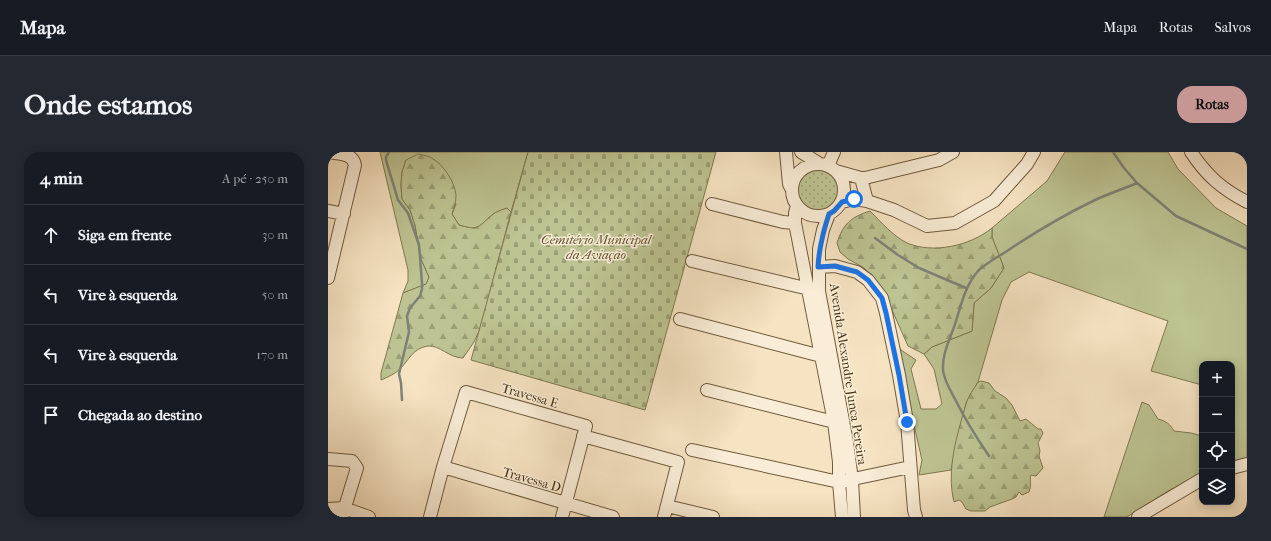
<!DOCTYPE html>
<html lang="pt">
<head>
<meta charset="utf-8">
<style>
	body { margin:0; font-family:"IM FELL French Canon",serif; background:#242831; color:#f1f3f6 }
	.controls { position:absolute; right:12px; bottom:12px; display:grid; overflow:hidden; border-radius:8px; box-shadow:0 2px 10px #0003 }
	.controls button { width:36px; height:36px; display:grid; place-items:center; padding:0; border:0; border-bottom:1px solid #363941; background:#171b24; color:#f1f3f6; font:20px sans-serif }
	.stop { position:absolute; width:12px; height:12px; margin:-9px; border:3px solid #1a73e8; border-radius:50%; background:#fff }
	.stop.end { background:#1a73e8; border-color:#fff; box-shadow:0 1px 4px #0008 }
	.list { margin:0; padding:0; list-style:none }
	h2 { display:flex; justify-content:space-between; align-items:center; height:52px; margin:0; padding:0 16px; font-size:17px }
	h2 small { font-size:13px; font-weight:400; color:#9ea1a6 }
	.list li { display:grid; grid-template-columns:26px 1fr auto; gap:12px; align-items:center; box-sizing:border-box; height:60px; padding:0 16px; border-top:1px solid #363941 }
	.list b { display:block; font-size:15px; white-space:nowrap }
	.list em { font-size:13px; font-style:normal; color:#9ea1a6 }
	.icon { flex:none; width:22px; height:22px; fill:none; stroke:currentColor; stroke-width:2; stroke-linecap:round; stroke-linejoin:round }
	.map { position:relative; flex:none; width:919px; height:365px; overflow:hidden; border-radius:16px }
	header { display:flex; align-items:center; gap:24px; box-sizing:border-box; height:56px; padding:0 20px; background:#171b24; border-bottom:1px solid #363941 }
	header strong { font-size:19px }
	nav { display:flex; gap:22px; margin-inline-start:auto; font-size:14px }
	.intro { display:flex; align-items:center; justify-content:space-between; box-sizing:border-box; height:96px; padding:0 24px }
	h1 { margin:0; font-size:28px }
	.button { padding:10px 18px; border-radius:16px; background:#c59692; color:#111; font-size:14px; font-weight:700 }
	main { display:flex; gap:24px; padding:0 24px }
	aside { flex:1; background:#171b24; border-radius:16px; box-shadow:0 2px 10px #0003 }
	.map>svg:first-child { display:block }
</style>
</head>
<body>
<header>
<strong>Mapa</strong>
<nav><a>Mapa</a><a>Rotas</a><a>Salvos</a></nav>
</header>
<div class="intro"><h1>Onde estamos</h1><a class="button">Rotas</a></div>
<main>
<aside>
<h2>4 min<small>A pé · 250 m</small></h2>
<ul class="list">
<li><svg class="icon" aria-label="ahead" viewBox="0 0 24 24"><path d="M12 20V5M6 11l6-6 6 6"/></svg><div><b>Siga em frente</b></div><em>30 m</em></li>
<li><svg class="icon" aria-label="left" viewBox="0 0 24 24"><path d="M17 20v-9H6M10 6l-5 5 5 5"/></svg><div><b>Vire à esquerda</b></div><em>50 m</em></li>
<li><svg class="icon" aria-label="left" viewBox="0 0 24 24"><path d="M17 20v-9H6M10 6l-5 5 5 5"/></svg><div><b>Vire à esquerda</b></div><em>170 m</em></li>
<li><svg class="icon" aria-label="arrive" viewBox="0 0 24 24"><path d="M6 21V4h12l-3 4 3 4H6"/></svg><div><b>Chegada ao destino</b></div></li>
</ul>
</aside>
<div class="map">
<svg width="919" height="365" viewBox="0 0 919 365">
	<defs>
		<pattern id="forest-firs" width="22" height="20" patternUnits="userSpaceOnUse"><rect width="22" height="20" fill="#bdc392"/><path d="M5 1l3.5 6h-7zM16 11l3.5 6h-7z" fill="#9b9f76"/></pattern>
		<pattern id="cemetery-stones" width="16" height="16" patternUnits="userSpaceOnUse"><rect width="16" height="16" fill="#bdc392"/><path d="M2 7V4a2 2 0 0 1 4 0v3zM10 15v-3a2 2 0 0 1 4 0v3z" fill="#9b9f76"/></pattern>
		<pattern id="park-dots" width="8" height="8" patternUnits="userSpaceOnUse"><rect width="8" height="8" fill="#bdc392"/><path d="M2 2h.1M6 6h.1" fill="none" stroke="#9b9f76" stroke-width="1.8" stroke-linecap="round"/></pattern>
	</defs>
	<rect width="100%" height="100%" fill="#f6e3c2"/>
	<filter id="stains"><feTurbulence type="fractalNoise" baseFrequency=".005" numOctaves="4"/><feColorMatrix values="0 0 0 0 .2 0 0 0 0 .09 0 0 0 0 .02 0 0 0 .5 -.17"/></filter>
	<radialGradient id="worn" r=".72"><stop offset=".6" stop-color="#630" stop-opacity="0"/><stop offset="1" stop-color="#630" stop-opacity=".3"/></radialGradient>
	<path fill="#bdc392" stroke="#807850" d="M52,0H200L183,60L179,56C174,58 168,60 164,63C150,75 151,79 131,73L124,62L128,52L78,8L74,20L73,33L74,47L82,58L87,73L93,107L101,125L99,132L75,141L80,129V118Z
		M737,0H840L850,17L888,56L919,74V307L904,311V212H874V233L823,219L840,169L701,120L683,130L674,148L650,230L638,251L623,318L591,323L594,308L567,190L573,198L588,208L583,217L593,257H608L614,252L606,217L596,202L604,195L644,179L646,151L663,136L676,116L664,85V76L719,29Z
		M814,250L821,253L830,267C838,269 842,272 846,279L863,281L874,284V322L840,339L799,365H776Z"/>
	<path fill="url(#forest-firs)" stroke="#807850" d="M90,2C95,3 101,4 105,7C116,13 127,31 128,43C128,50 126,56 124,62L131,73C151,79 150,75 164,63C168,59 174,58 179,56L183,60L152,177L146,190L135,206C121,206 112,193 100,194C85,196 81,208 72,217C67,222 60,225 53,228V221L75,141L98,132L101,125L93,107L87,73L82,58L74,47L73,33L74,20L78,8Z
		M542,59C553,70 565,84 579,91C605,102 642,94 664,76V85L676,116L663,136L646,151L644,179L604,195L596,202L580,194L557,142L546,126L536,116L520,107L512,100L509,91C515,72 523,65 542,59Z
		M653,229L661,231L667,239L678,246L684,253L692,269L698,267L710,277H713L715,281L710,291L712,299L711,304L715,316L708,324L703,323C701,328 704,333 701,340L694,343L691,340L688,345L684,347L662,355L657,359H643L638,357L634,350L631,348L626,350C618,318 629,283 638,252C640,244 646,237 650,230Z"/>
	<path fill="url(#cemetery-stones)" stroke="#807850" d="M200,0H388L317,258L143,208Z"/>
	<path fill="url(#park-dots)" stroke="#807850" d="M468 38a22 22 0 1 1 44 0a22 22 0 1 1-44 0Z"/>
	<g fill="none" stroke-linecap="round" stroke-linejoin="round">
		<path stroke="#7d8278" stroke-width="2.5" d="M61,0L58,5V8L70,48L80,61L91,93L94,131V137L92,144L82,156L79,164L81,180L71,222L73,231L74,248
			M785,0L796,16L809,31L848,64L919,97
			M547,86L570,103L591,116L638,136
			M661,304C648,285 637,267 627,247C622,238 616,228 615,218C614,203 621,189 626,175C633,155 636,135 650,119C659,110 672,104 682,97C709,79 738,62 767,48C780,42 795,37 809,31"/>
		<g stroke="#705a3b" stroke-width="14">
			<path id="minor" d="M458,0L461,32L463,36
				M473,0L492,12
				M863,0C879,24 894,37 919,50
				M464 38a26 26 0 1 1 52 0a26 26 0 1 1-52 0Z
				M500,14L506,0
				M508,19L533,26H537L611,8L625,0
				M533,26L539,49
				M514,50L526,47L539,49L566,58L599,74L627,71L666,49L699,12L706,0
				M384,52L455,70L467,71
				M469,54L467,61V71L506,270L511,310V330L514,365
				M0,59L16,62
				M501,62L495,78L491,97V139L519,290L524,328L526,365
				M364,109L481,137
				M491,115L507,114L529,120L540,128L554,146L558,161L571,223L579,270L586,358L588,365
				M0,126L27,13C25,1 11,2 1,0
				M352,167L493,204
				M379,238L506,270
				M255,284L350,310L336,365
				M364,298L511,330L582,315
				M0,307L24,309L29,316L14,365
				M115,315L285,365
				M904,316L919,312
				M339,354L385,365
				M0,357L16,356L41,365
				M102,365L115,315L138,240L258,274L234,365
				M810,365L874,327"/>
		</g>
		<use href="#minor" stroke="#f9edd7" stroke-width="12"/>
	</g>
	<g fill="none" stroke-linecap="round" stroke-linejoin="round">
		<path stroke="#1a73e8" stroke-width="5" d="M526,47L514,50L506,59L501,62C495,80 491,96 490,115L507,114L529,120L540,128L554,146L558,161L571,223L579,270"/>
	</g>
	<g text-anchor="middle" stroke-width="3" stroke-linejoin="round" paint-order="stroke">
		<g font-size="13" font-style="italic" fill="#62522f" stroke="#f9edd7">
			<text x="268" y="92">Cemitério Municipal<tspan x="268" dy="15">da Aviação</tspan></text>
		</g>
		<g font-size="13" fill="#432d0e" stroke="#f9edd7">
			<text transform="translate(521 222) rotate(81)" y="5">Avenida Alexandre Junca Pereira</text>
			<text transform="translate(202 243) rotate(16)" y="5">Travessa E</text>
			<text transform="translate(204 327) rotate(16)" y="5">Travessa D</text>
		</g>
	</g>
	<rect width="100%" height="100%" filter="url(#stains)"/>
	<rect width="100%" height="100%" fill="url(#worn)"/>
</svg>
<div class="controls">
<button>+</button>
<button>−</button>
<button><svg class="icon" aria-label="locate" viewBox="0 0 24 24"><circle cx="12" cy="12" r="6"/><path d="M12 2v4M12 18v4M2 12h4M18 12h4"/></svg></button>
<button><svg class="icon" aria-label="layers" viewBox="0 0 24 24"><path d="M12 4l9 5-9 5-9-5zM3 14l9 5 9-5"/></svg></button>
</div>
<div class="stop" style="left:526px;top:47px"></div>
<div class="stop end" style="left:579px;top:270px"></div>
</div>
</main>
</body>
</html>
